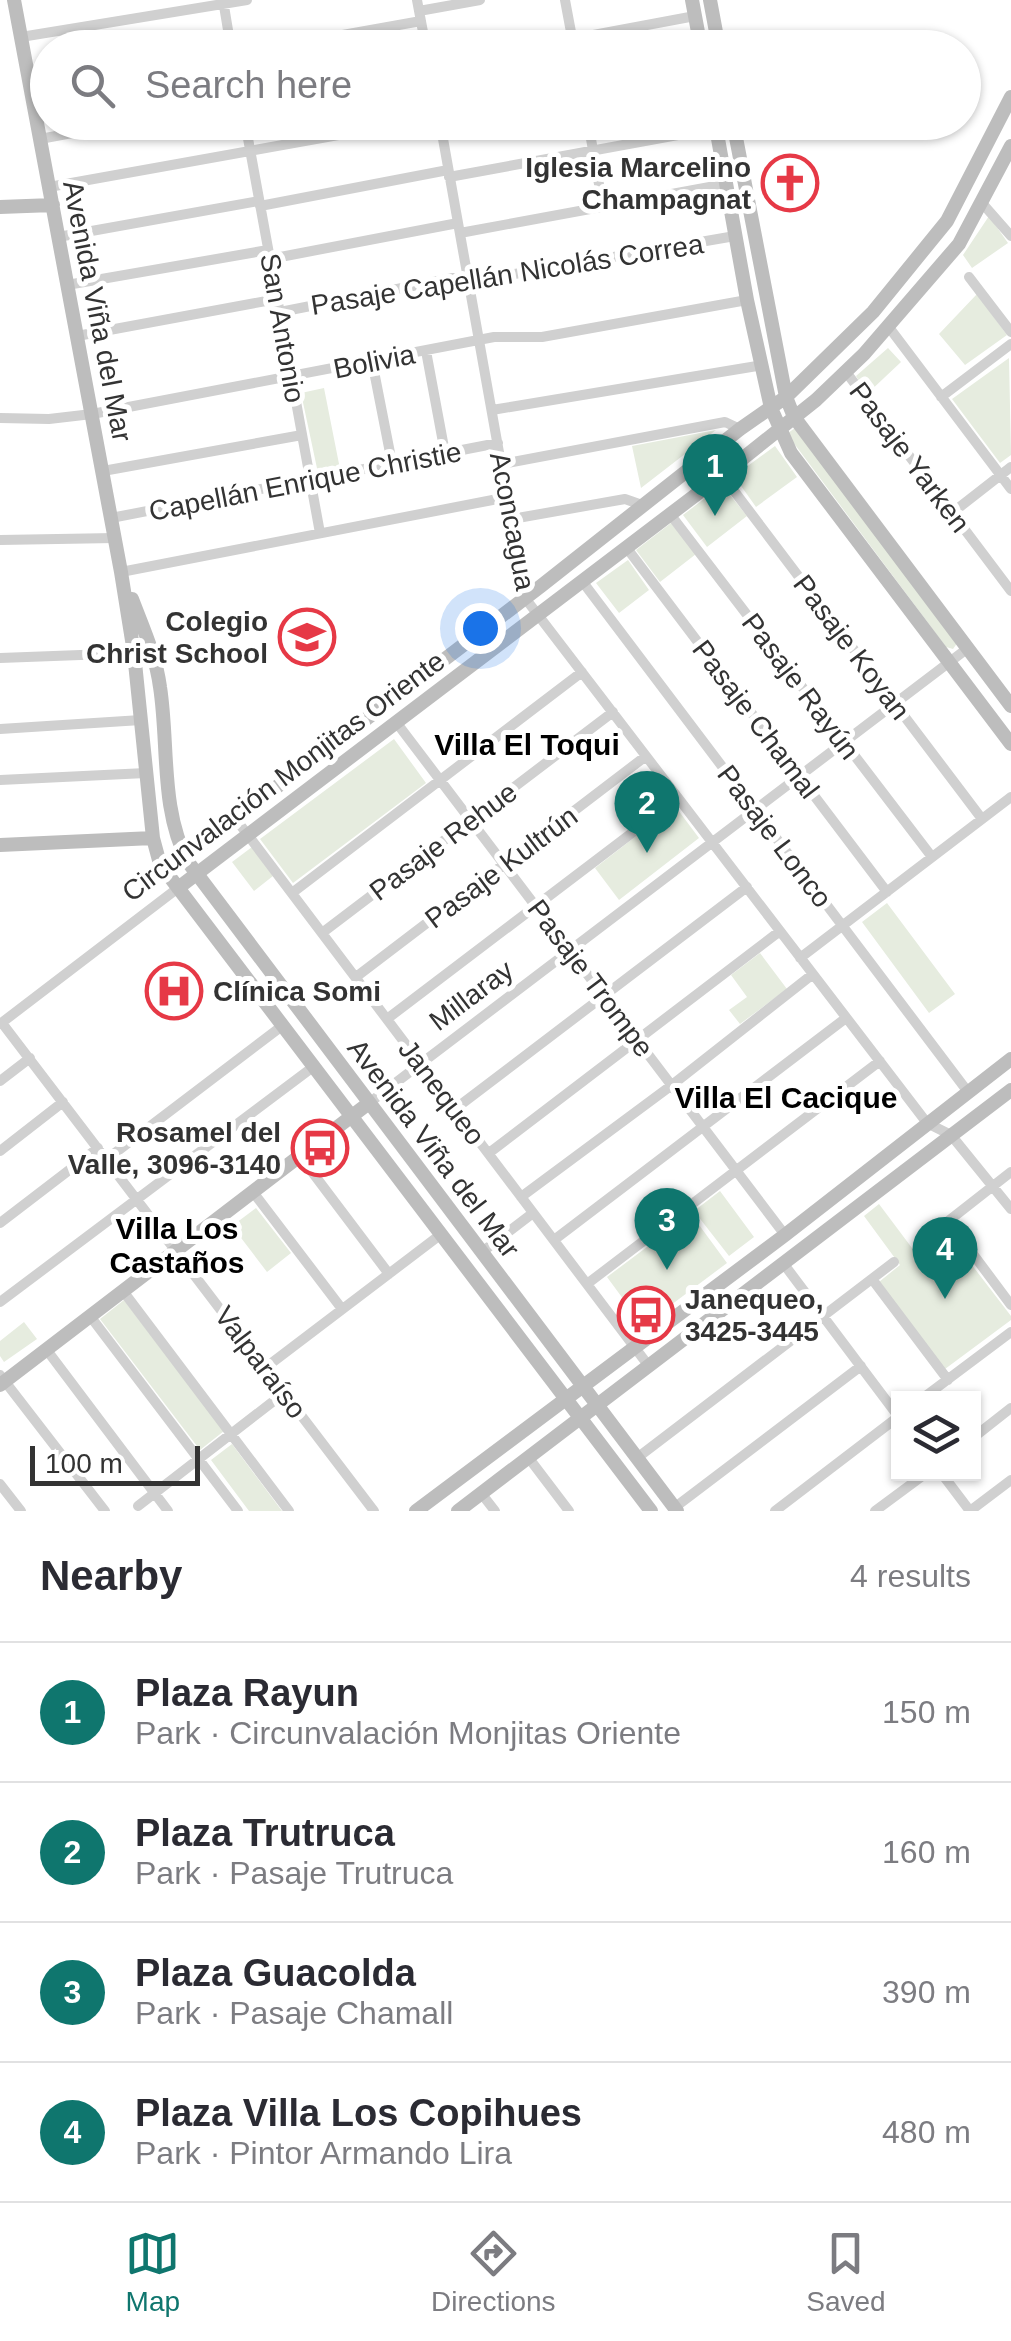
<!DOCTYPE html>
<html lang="en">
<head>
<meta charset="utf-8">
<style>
	body { margin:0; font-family:Arial,sans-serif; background:#f7f7f7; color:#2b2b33 }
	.controls { position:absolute; right:30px; bottom:30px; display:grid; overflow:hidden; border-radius:0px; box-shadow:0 2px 8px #0004 }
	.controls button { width:90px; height:90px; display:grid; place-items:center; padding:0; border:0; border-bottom:2px solid #e1e1e2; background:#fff; color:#2b2b33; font:50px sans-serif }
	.scale { position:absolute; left:30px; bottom:25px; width:170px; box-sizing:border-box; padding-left:10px; border:5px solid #333; border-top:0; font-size:28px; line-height:35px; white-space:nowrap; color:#333; -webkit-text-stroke:8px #fff; paint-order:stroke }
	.you { position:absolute; left:480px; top:628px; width:35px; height:35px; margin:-25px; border:8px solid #fff; border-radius:50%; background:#1a73e8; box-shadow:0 0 0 15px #1a73e833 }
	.badge { display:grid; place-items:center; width:65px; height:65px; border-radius:50%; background:#0f766e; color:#fff; font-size:32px; font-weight:700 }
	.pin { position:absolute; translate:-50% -82px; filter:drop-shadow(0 2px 5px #0008) }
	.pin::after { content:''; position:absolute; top:52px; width:35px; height:30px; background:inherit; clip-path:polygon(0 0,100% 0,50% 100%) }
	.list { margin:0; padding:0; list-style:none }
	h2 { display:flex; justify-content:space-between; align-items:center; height:130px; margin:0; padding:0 40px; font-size:42px }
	h2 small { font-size:32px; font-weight:400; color:#7c7c81 }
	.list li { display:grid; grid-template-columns:65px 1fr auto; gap:30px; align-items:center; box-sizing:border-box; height:140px; padding:0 40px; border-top:2px solid #e1e1e2 }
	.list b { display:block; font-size:38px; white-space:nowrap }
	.list p { margin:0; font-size:32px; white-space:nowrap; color:#7c7c81 }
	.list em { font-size:32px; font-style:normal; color:#7c7c81 }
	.icon { flex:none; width:55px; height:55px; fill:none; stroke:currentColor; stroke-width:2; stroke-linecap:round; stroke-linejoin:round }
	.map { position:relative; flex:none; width:1011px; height:1511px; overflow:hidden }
	.search { position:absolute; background:#fff; box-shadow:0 2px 8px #0004; left:30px; right:30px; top:30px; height:110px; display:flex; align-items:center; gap:25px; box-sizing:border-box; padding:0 35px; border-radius:55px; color:#7c7c81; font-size:38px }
	.sheet { height:690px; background:#fff }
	nav { display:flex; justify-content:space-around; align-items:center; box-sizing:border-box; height:140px; border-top:2px solid #e1e1e2; background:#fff; font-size:28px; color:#7c7c81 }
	nav a { display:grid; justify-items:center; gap:5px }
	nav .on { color:#0f766e }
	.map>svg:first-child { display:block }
</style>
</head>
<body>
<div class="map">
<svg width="1011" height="1511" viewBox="0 0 1011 1511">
	<rect width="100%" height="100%" fill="#fff"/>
	<path fill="#e6ecdf" d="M989,216L1008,243L972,268L963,255Z
		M977,294L1007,335L965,365L939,334Z
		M888,348L901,362L867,394L856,376Z
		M1009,358L1011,455L1000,463L952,399Z
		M324,388L340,469L318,473L301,393Z
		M795,428L958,642L953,649L946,647L790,438L788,433Z
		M716,430L641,488L632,446Z
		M775,446L797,477L756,507L734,476Z
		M722,485L747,516L707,547L683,515Z
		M671,523L696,554L660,582L636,550Z
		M628,560L649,590L619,613L596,583Z
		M394,739L426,783L293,883L260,839Z
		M675,806L699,838L619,900L595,868Z
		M252,847L273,876L254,891L232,862Z
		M887,903L955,994L929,1013L862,922Z
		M760,953L787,989L740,1024L729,1010L747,997L731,975Z
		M720,1191L754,1237L729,1256L694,1211Z
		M879,1204L915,1252L945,1230L1011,1316V1320L945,1369L879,1282L900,1265L864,1216Z
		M256,1208L291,1253L267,1272L232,1226Z
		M691,1214L727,1263L643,1326L607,1277Z
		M124,1300L224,1431L200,1450L100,1319Z
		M24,1322L37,1339L4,1362L0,1356V1341Z
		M232,1444L282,1511H249L211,1460Z"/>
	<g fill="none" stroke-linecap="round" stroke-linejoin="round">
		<path stroke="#d0d0d0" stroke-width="10" d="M223,0L231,48
			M417,0L426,48
			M565,0L574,48
			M419,11L480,0
			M21,37L247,0
			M270,48L421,21
			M524,48L695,16
			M31,90L48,87
			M245,122L320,533
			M440,122L525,598L927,1123L951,1135L1011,1209
			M588,122L603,207
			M40,139L131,122
			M449,177L716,128
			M49,187L411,122
			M982,203L1011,236
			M260,206L448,170
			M460,233L726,184
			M58,237L259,201
			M270,259L458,223
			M969,277L1011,332
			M67,285L268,250
			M280,312L453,278L480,280L735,236
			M888,326L1011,489
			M77,336L277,299
			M426,351L445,453
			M372,361L392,463
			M846,372L1011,591
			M941,397L1011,344
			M492,410L763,365
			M0,418L49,419L92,414L494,337H542L747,300
			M502,464L725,422L740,429
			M103,471L302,435
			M722,475L982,819
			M952,513L1011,467
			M670,514L932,857
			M111,518L498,443
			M512,519L625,499L642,505
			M0,540L115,538
			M626,547L887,892
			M121,572L508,497
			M582,581L968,1092
			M0,658L134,653
			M396,722L785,1235
			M0,729L141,720
			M0,780L146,773
			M235,818L648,1365
			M292,893L582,672
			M322,933L613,712
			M800,958L1011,797
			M356,977L646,756
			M387,1019L678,798
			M2,1023L374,1511
			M0,1024L178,888
			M0,1081L30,1058
			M369,1103L968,648
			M455,1109L747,887
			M0,1151L63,1102
			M489,1153L780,931
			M300,1156L389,1274
			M107,1159L282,1026
			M253,1192L342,1309
			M521,1197L672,1085L813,974
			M949,1222L1011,1305
			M0,1223L98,1148
			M554,1240L846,1018
			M919,1244L1011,1172
			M482,1252L533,1213
			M783,1263L898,1416
			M872,1279L948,1380
			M587,1284L880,1061
			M123,1291L289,1511
			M0,1302L313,1067
			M90,1316L238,1511
			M46,1349L168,1511
			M265,1368L440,1235
			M0,1375L105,1511
			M923,1398L1011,1332
			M974,1437L1011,1408
			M528,1457L569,1511
			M637,1458L894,1262
			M942,1474L970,1511
			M0,1484L21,1511
			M481,1493L495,1511
			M138,1506L284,1393
			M674,1508L861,1366
			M775,1511L898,1417
			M875,1511L925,1474
			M970,1511L1011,1480"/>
		<path stroke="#bdbdbd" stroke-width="14" d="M14,0L121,572L134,653L153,838L160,864L651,1511
			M692,0L701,48
			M710,0L719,48
			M715,122L747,300L771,408L791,453L1011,744
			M733,122L786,397L794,417L1011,706
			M0,207L53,205
			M132,599C143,628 156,656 160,687C169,745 160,809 188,862L677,1511
			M0,845L153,838
			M165,872L541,586L740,429L786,397L873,312L947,221L1011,97
			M178,888L722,475L816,400L864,354L959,244L1011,146
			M0,1385L369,1103
			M416,1511L785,1235L1011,1059
			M458,1511L1011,1090"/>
	</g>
	<defs>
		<g id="church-ring" transform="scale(2.875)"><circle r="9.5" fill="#fff" stroke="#e63946" stroke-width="1.5"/><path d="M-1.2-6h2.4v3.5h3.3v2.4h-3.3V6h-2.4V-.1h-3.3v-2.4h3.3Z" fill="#e63946"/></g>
		<g id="school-ring" transform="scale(2.875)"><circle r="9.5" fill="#fff" stroke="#e63946" stroke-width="1.5"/><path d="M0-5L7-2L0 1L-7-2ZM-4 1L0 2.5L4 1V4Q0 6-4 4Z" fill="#e63946"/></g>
		<g id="hospital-ring" transform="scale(2.875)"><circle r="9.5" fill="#fff" stroke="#e63946" stroke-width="1.5"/><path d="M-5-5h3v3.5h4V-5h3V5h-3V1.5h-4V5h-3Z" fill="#e63946"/></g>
		<g id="bus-ring" transform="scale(2.875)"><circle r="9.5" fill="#fff" stroke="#e63946" stroke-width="1.5"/><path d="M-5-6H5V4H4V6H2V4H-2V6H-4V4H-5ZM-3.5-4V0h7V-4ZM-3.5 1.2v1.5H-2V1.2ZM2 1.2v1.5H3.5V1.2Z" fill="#e63946"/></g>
	</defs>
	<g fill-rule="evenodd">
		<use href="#church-ring" x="790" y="183"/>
		<use href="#school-ring" x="307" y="637"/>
		<use href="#hospital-ring" x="174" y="991"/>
		<use href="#bus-ring" x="320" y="1148"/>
		<use href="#bus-ring" x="646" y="1315"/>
	</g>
	<g text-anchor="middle" stroke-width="10" stroke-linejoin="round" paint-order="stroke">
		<g font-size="28" font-weight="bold" fill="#333" stroke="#fff" text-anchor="end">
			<text x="751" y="177">Iglesia Marcelino<tspan x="751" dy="32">Champagnat</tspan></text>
			<text x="268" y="631">Colegio<tspan x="268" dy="32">Christ School</tspan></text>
			<text x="213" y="1001" text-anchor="start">Clínica Somi</text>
			<text x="281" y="1142">Rosamel del<tspan x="281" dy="32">Valle, 3096-3140</tspan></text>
			<text x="685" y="1309" text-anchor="start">Janequeo,<tspan x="685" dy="32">3425-3445</tspan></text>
		</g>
		<g font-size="28" fill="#333" stroke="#fff">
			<text transform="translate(507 274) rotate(-9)" y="10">Pasaje Capellán Nicolás Correa</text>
			<text transform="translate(98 311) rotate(79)" y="10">Avenida Viña del Mar</text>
			<text transform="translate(283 328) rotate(80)" y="10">San Antonio</text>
			<text transform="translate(374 361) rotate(-11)" y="10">Bolivia</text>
			<text transform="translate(910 457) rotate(53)" y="10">Pasaje Yarken</text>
			<text transform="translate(305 481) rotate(-11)" y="10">Capellán Enrique Christie</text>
			<text transform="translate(513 521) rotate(79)" y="10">Aconcagua</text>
			<text transform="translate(852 647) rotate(53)" y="10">Pasaje Koyan</text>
			<text transform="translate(801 686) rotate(53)" y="10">Pasaje Rayún</text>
			<text transform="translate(756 719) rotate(53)" y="10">Pasaje Chamal</text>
			<text transform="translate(283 776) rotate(-37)" y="10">Circunvalación Monjitas Oriente</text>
			<text transform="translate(775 836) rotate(53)" y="10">Pasaje Lonco</text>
			<text transform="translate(443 841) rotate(-37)" y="10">Pasaje Rehue</text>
			<text transform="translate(501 867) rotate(-37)" y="10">Pasaje Kultrún</text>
			<text transform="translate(591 978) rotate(53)" y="10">Pasaje Trompe</text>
			<text transform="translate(471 995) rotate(-37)" y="10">Millaray</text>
			<text transform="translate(442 1092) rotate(53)" y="10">Janequeo</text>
			<text transform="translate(434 1148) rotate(53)" y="10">Avenida Viña del Mar</text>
			<text transform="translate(261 1362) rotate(53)" y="10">Valparaíso</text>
		</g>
		<g font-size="30" font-weight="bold" fill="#000" stroke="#fff">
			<text x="527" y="755">Villa El Toqui</text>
			<text x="786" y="1108">Villa El Cacique</text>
			<text x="177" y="1239">Villa Los<tspan x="177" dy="34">Castaños</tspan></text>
		</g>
	</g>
</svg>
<div class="controls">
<button><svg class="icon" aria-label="layers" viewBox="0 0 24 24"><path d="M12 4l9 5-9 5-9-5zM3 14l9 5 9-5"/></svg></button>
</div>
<div class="scale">100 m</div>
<div class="you"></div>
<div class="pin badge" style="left:715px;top:516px">1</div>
<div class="pin badge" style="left:647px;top:853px">2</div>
<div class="pin badge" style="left:667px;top:1270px">3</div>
<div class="pin badge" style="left:945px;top:1299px">4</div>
<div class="search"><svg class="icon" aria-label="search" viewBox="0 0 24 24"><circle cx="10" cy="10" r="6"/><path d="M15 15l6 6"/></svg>Search here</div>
</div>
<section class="sheet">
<h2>Nearby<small>4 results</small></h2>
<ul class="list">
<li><span class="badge">1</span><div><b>Plaza Rayun</b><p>Park · Circunvalación Monjitas Oriente</p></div><em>150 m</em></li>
<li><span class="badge">2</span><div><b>Plaza Trutruca</b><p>Park · Pasaje Trutruca</p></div><em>160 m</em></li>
<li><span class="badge">3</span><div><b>Plaza Guacolda</b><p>Park · Pasaje Chamall</p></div><em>390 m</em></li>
<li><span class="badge">4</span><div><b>Plaza Villa Los Copihues</b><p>Park · Pintor Armando Lira</p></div><em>480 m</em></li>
</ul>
</section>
<nav>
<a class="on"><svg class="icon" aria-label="map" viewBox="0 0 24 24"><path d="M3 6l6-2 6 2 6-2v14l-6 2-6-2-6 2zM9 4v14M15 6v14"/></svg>Map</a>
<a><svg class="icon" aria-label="directions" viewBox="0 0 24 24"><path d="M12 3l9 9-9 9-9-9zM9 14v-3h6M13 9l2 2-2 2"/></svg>Directions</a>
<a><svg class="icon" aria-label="saved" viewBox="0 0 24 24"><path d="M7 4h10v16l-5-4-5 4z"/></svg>Saved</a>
</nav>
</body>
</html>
